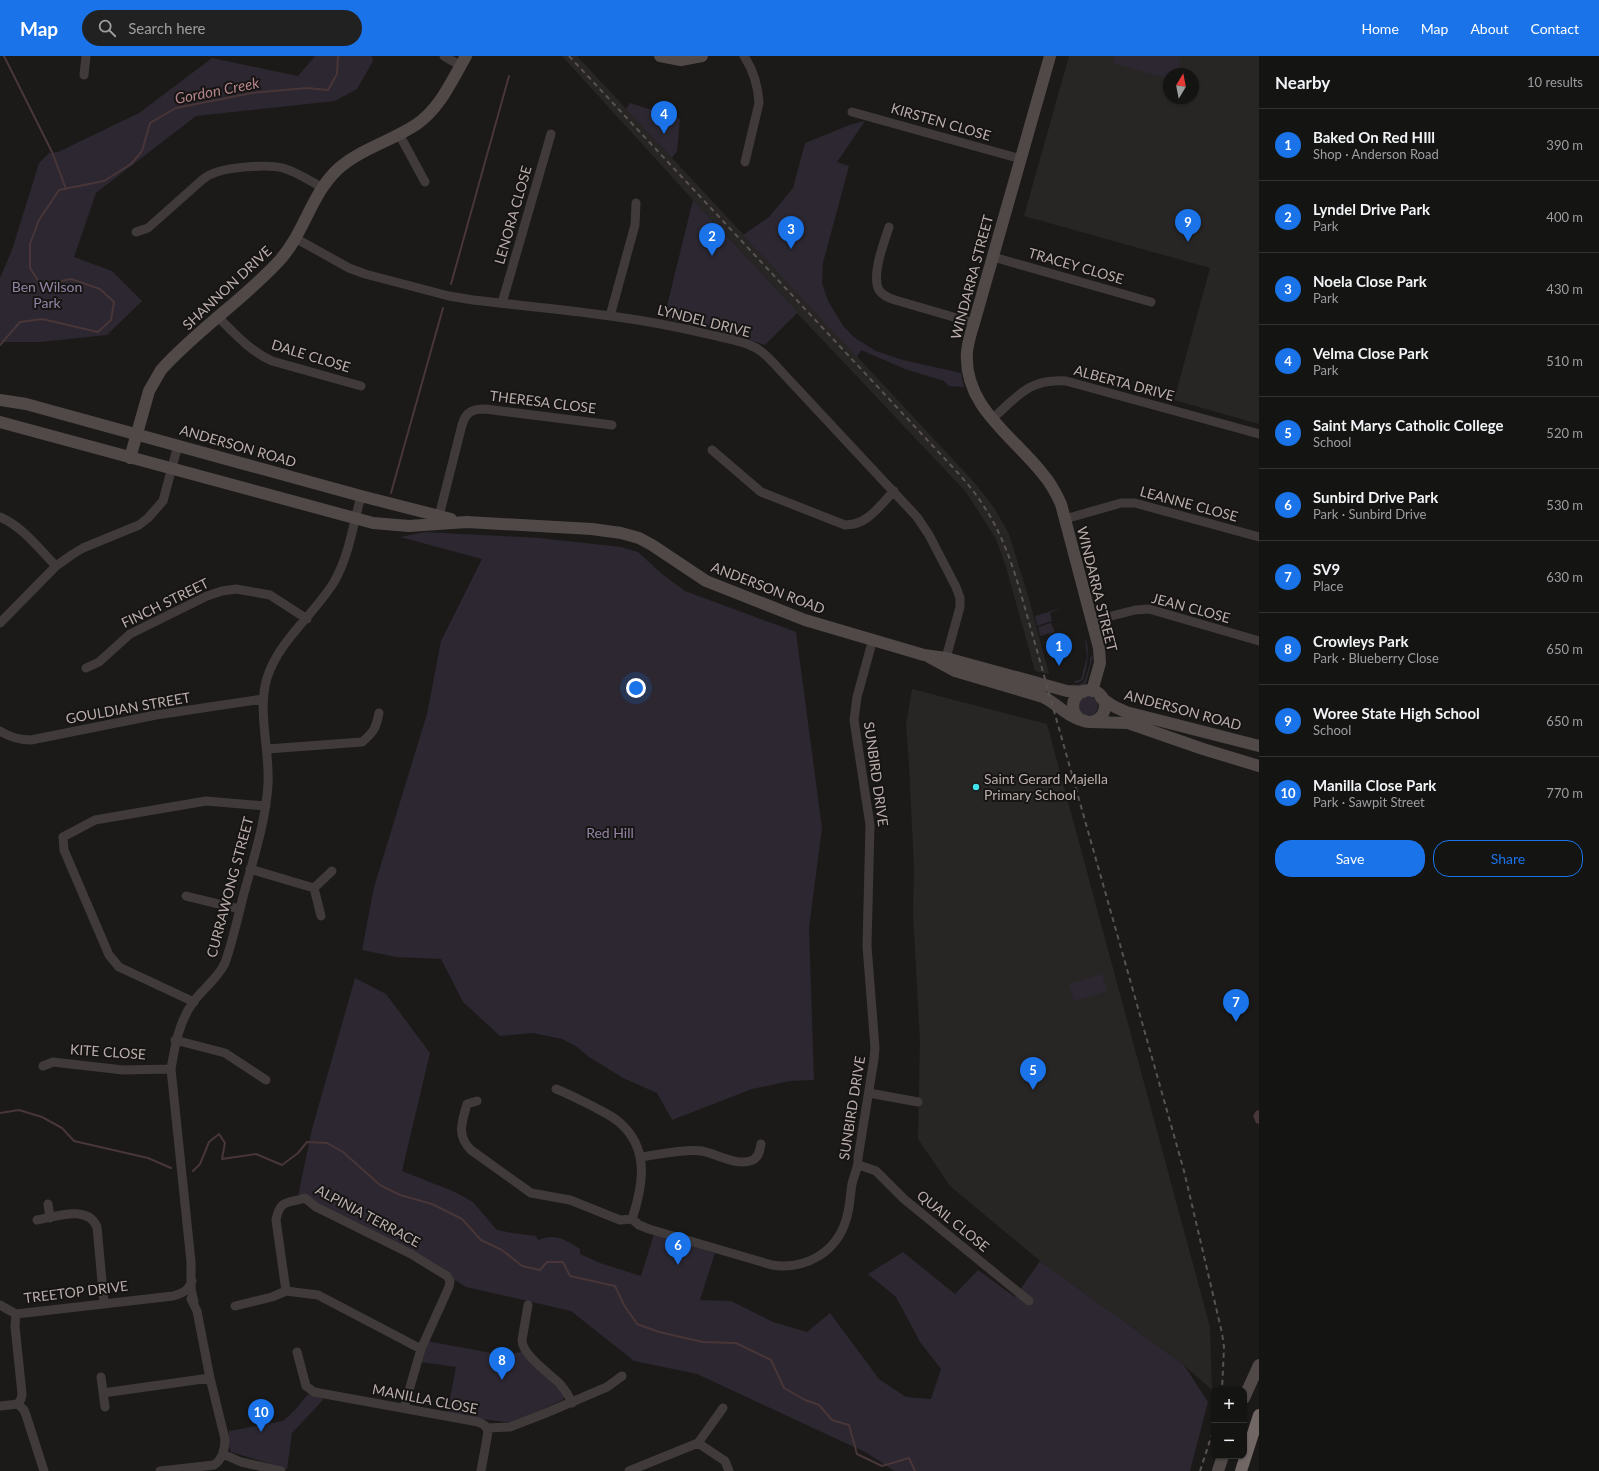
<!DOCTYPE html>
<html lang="en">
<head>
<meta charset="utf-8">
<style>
	body { margin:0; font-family:Lato,sans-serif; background:#212121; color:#f1f3f6 }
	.controls { position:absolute; right:12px; bottom:12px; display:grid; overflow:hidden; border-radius:8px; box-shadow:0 1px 3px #0004 }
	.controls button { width:36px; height:36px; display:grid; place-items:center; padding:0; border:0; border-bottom:1px solid #333; background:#141413; color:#f1f3f6; font:20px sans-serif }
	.compass { position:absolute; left:1163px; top:12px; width:36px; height:36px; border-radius:50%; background:#141413; box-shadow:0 1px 3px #0004; rotate:10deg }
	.you { position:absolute; left:636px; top:632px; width:14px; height:14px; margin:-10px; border:3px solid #fff; border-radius:50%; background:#1a73e8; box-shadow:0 0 0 6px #1a73e833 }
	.badge { display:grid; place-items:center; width:26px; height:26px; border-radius:50%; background:#1a73e8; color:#fff; font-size:13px; font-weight:700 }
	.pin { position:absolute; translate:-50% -33px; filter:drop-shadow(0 1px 2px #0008) }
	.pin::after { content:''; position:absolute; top:21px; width:14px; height:12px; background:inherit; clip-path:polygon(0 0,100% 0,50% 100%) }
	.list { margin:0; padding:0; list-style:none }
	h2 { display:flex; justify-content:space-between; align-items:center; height:52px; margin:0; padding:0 16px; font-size:17px }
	h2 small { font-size:13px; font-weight:400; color:#9d9ea0 }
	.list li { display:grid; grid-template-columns:26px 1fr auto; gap:12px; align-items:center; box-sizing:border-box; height:72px; padding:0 16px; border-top:1px solid #333 }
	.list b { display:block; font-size:15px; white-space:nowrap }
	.list p { margin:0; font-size:13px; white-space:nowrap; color:#9d9ea0 }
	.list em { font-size:13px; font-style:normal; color:#9d9ea0 }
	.actions { display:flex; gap:8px; padding:12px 16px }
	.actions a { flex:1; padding:9px 0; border:1px solid #1a73e8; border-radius:16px; text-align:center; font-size:14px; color:#1a73e8 }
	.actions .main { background:#1a73e8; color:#fff }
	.icon { flex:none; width:22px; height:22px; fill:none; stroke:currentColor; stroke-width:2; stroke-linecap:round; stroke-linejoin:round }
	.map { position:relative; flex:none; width:1259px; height:1415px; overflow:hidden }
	header { display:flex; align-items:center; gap:24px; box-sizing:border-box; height:56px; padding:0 20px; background:#1a73e8; color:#fff }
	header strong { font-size:19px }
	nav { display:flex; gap:22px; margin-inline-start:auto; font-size:14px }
	.search { width:280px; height:36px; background:#212121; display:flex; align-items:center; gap:10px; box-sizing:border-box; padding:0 14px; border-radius:22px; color:#9d9ea0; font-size:15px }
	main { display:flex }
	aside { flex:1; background:#141413 }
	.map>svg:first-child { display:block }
</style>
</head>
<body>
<header>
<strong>Map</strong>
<div class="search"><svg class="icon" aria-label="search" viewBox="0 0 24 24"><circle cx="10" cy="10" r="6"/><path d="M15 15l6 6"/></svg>Search here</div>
<nav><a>Home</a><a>Map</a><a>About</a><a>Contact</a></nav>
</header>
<main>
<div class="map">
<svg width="1259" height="1415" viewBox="0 0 1259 1415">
	<rect width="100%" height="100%" fill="#1b1a19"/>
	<path fill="#282625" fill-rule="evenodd" d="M562,0H577L974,426L995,453L1009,478L1029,543L1049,618L1035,615L1006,511L996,483L966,436L797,257L798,256L693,144Z
		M1069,0H1259V368L1174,344L1210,212L1024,160ZM1169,18H1193V42H1169Z
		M912,633L1047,668L1210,1271L1212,1334L1184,1309L1040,1205L950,1130L918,1083L920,985L913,857L914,812L909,708L906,669Z"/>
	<path fill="#2c2730" d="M315,0H372L373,5L357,33L335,45L196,60L96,137L74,201L112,215L142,245L107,279L40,286H0V222L12,194L39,107L49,97L58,96L139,57L212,2L298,20Z
		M1115,0H1181L1176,18H1169V23L1113,7Z
		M630,47L680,63L677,95L672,102L626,53Z
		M865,65L837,106L849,110L823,207L822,227L828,245L844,271L855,282L876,295L903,304L961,317L964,331L949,330L944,325L905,313L861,294L857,301L743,179L769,161L793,132L805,87L852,68Z
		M693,144L798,256L765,289L738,280L664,262Z
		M425,476L539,482L621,491L638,496L662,518L685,535L796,576L822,772L809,872L814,1024L790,1025L752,1033L672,1064L657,1037L623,1022L589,1001L577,991L562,983L533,977L500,980L463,946L441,903L396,901L362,894L374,831L427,658L441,585L482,503L400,481Z
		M1062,552L1050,557L1052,565L1037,570L1035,560Z
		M1051,567L1055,576L1040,580L1038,571Z
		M1085,584H1086C1090,598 1087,610 1083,624L1077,627L1073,626L1081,623L1087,601Z
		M1093,600L1086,627L1078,632L1073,631V628L1078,629L1084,626L1090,608V601Z
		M1078 650a10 10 0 1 1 20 0a10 10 0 1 1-20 0Z
		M1102,918L1107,935L1074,945L1069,928Z
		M355,922L386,938L430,997L402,1115L455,1136L473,1146L497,1174L512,1177L536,1180L538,1184C555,1177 565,1183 580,1193V1198L600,1207L641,1220L654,1178L715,1197L700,1244L731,1245L773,1266L807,1276L830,1257L879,1323L906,1341L931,1343L941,1313L920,1286L896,1241L868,1218L903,1196L955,1238L978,1214L1015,1241L1040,1205L1184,1309L1208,1346L1190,1415H894L867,1397L697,1318L634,1305L571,1255L466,1231L400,1190L298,1140L312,1073Z
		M427,1285L502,1299L521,1296L564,1338L563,1344L512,1367L447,1358L456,1311L420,1306Z
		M308,1338L324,1343L292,1377L287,1413L231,1396L229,1390V1375L283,1365L294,1355Z"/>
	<path fill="#483638" d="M1259,1054V1068L1256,1067L1253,1060L1256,1055Z"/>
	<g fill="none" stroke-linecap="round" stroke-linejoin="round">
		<path stroke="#483638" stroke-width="2" d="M4,0L52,96L66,133
			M451,228L509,20
			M0,289L20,266L42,263L98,276L111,264L114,246L100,233L71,223L41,229L30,212V188L39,164L59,134L104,125L131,108L142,95L150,67L176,52L252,37L307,32L328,34L337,18L338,0
			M391,437L443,252
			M0,1057L19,1054L42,1061L62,1072L74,1085L148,1102L171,1112
			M193,1115L200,1108L209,1086L219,1078L225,1087L222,1103L256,1098L282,1109L298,1097L307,1086L327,1087L343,1096L380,1129L400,1139L432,1148L462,1163L481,1184L502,1194L522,1210L540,1214L547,1206H563L570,1220L615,1230L624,1249L637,1268L659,1276L703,1286L736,1287L771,1304L784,1332L805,1344L819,1349L832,1364L849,1369L857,1398L882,1410L909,1402L915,1415"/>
		<path stroke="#403b3a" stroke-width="9" d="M444,0L461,10
			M744,0C754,15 758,29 759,47L745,106
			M84,19L86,0
			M852,56L1021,103
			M399,78L425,126
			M889,171C884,187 871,219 879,234C883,240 889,242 895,244L974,267
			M136,176L148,172L202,124C205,122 208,119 212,118C226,111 268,108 283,112C297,116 310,125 323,132
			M295,182L349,212L365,218L449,240L473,244C551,253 630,259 707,278C723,282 742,284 756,292C765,297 772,305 779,313L917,461L929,479L956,531L960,542V551L946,602
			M993,201L1151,246
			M502,247L551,78
			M610,260L635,169L636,147
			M218,261C235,278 250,295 272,305L361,330
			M992,363C1017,341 1029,322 1066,325L1259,378
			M712,394L761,436L845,469C868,469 879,450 894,435
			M0,461C23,471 39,493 56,510
			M1065,463L1121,447H1135L1259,481
			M438,464L462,369C466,356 472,353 485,353L612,369
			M1092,565L1135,554L1149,553L1259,585
			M0,567L56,510L73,498L83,492L139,469L148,462L163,445L178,389
			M86,612L99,606L130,578L207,540L222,535L236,533L270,539L307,563
			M0,675C10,681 19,684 31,684L156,659L263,643
			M267,693L362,686C374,676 376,672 379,657
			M250,813L314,832L332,815
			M314,832L321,860
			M186,840L240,853
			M194,946L119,911L109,899L64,794L63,781L95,764L206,745L266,750
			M175,984L225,997L266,1024
			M43,1010L53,1006L123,1014L171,1013
			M556,1033C569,1038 582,1045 594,1051C603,1056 613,1060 620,1067C650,1093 643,1130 632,1163
			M869,1037L918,1046
			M477,1045L467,1048C462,1066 456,1079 471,1094L531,1137L570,1144L620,1164L632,1163L639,1169L649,1173L772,1209C805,1214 836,1197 846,1164C850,1152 850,1140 852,1128C854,1118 859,1111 858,1102L874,1003L875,992L867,890L870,769L854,664L857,641L873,583
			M641,1101C657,1099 686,1092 702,1095C717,1098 738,1111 753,1104C759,1101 760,1094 761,1088
			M859,1109L876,1115L904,1143L1029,1245
			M48,1148L50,1162
			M37,1164C55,1161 88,1148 97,1171L104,1247
			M286,1235L276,1164C280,1143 287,1148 305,1142L316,1151L411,1198L447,1220L450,1225L449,1231L421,1293L404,1352
			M194,1246L191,1233V1206L171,1013C175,989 179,965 194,945C204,932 218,922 225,907C233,884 238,860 244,837C254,801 266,764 268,728C270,694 257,655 267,622C279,584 313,560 334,526C349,500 353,469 361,440
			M0,1249L16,1258
			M528,1249L522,1284C522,1299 550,1318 560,1328C565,1334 569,1340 572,1347
			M235,1250L272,1241L286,1235L318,1239L421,1293
			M297,1296L306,1330L314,1336L473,1365C480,1366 487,1368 488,1376L481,1415
			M101,1321L105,1351
			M103,1337L210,1322
			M0,1350L18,1348
			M487,1372L510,1371L546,1357L607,1331L622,1320
			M698,1387L723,1352
			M223,1398L241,1406L281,1415
			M44,1415L26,1359L24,1354L18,1348L21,1343L22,1338L15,1270L16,1258L173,1240C183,1237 188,1235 192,1225
			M160,1415L214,1409C223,1403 225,1393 225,1383L210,1322L197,1255L191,1243
			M629,1415L698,1387L725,1405L729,1415"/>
		<path stroke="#504948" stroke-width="12" d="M660,0L681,4L702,0
			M1050,0L974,267C971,276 968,286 967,296C963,350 1013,380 1042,417C1050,426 1056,437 1061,448L1099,592L1100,607L1092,635
			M0,344L26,348L361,440L451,463
			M0,366L373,467L409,470L467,466L592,473L621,477L639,482L652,489L706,525L805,564L924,599L946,602L1067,635L1083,636
			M130,402L149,335L161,314C197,274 243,244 279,205C304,178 311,138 338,113C360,93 392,85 417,68C441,51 452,24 466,0
			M929,601L955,615L1043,641C1058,648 1068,662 1085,665
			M1073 650a16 16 0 1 1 32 0a16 16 0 1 1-32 0Z
			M1101,642L1115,651L1126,656L1259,690
			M1090,666L1128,667L1203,693L1259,710
			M1244,1342L1259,1309
			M1218,1415L1223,1400"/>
		<path stroke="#716866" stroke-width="12" d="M1241,1415L1259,1359"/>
		<path stroke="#595251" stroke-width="2" stroke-dasharray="5 4" stroke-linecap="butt" d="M569,0L959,418C993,456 1007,490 1021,538L1184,1115L1222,1277L1224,1291L1222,1334
			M1200,1415L1214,1372"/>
	</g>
	<circle fill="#3fe2ed" stroke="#161514" stroke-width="1.5" cx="976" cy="731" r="4"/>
	<g text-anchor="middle" stroke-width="4" stroke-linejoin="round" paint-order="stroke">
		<g font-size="14" fill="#baadac" stroke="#161514">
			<text transform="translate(941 66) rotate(16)" y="5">KIRSTEN CLOSE</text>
			<text transform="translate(513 159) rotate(-74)" y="5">LENORA CLOSE</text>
			<text transform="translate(1076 210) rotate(16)" y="5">TRACEY CLOSE</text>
			<text transform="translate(972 221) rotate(-75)" y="5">WINDARRA STREET</text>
			<text transform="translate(227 232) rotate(-43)" y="5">SHANNON DRIVE</text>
			<text transform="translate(704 265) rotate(14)" y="5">LYNDEL DRIVE</text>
			<text transform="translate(311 300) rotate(17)" y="5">DALE CLOSE</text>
			<text transform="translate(1124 327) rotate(15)" y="5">ALBERTA DRIVE</text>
			<text transform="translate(543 346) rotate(7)" y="5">THERESA CLOSE</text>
			<text transform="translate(238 390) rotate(16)" y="5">ANDERSON ROAD</text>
			<text transform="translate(1189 448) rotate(15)" y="5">LEANNE CLOSE</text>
			<text transform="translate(768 532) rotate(21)" y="5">ANDERSON ROAD</text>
			<text transform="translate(1097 533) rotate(76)" y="5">WINDARRA STREET</text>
			<text transform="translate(165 547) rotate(-26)" y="5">FINCH STREET</text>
			<text transform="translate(1191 552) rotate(15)" y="5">JEAN CLOSE</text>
			<text transform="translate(128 652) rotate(-10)" y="5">GOULDIAN STREET</text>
			<text transform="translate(1183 654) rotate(15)" y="5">ANDERSON ROAD</text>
			<text transform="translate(876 718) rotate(82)" y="5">SUNBIRD DRIVE</text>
			<text transform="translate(230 831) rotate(-75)" y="5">CURRAWONG STREET</text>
			<text transform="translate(108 996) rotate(4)" y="5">KITE CLOSE</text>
			<text transform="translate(852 1052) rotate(-81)" y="5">SUNBIRD DRIVE</text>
			<text transform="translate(368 1160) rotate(28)" y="5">ALPINIA TERRACE</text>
			<text transform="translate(953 1165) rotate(39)" y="5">QUAIL CLOSE</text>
			<text transform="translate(76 1236) rotate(-7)" y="5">TREETOP DRIVE</text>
			<text transform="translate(425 1343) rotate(11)" y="5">MANILLA CLOSE</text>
		</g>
		<g font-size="14" fill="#9383a5" stroke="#161514">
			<text x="47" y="236">Ben Wilson<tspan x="47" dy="16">Park</tspan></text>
			<text x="610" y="782">Red Hill</text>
		</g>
		<g font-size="14" fill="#baadac" stroke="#161514" text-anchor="start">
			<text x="984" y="728">Saint Gerard Majella<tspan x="984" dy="16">Primary School</tspan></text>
		</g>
		<g font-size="15" font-style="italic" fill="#b4848a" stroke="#161514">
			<text transform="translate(217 35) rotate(-11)" y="5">Gordon Creek</text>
		</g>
	</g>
</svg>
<div class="controls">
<button>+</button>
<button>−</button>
</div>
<svg class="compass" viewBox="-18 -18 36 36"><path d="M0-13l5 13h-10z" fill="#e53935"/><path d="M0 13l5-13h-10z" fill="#9d9ea0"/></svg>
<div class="you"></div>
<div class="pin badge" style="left:1059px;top:610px">1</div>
<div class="pin badge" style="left:712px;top:200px">2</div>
<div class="pin badge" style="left:791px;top:193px">3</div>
<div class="pin badge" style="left:664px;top:78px">4</div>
<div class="pin badge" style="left:1033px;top:1034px">5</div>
<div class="pin badge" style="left:678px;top:1209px">6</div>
<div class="pin badge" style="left:1236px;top:966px">7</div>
<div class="pin badge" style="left:502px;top:1324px">8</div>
<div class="pin badge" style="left:1188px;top:186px">9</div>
<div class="pin badge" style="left:261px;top:1376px">10</div>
</div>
<aside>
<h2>Nearby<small>10 results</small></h2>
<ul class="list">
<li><span class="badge">1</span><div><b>Baked On Red HIll</b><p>Shop · Anderson Road</p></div><em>390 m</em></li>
<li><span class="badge">2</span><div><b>Lyndel Drive Park</b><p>Park</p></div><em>400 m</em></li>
<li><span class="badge">3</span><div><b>Noela Close Park</b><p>Park</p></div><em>430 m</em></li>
<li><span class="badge">4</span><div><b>Velma Close Park</b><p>Park</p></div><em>510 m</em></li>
<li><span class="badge">5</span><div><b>Saint Marys Catholic College</b><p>School</p></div><em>520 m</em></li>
<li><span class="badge">6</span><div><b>Sunbird Drive Park</b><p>Park · Sunbird Drive</p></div><em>530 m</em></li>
<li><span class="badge">7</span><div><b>SV9</b><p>Place</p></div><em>630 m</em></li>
<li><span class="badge">8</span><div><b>Crowleys Park</b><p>Park · Blueberry Close</p></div><em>650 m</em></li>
<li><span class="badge">9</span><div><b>Woree State High School</b><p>School</p></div><em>650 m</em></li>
<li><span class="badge">10</span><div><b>Manilla Close Park</b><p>Park · Sawpit Street</p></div><em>770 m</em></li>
</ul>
<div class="actions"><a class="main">Save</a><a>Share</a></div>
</aside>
</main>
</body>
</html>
